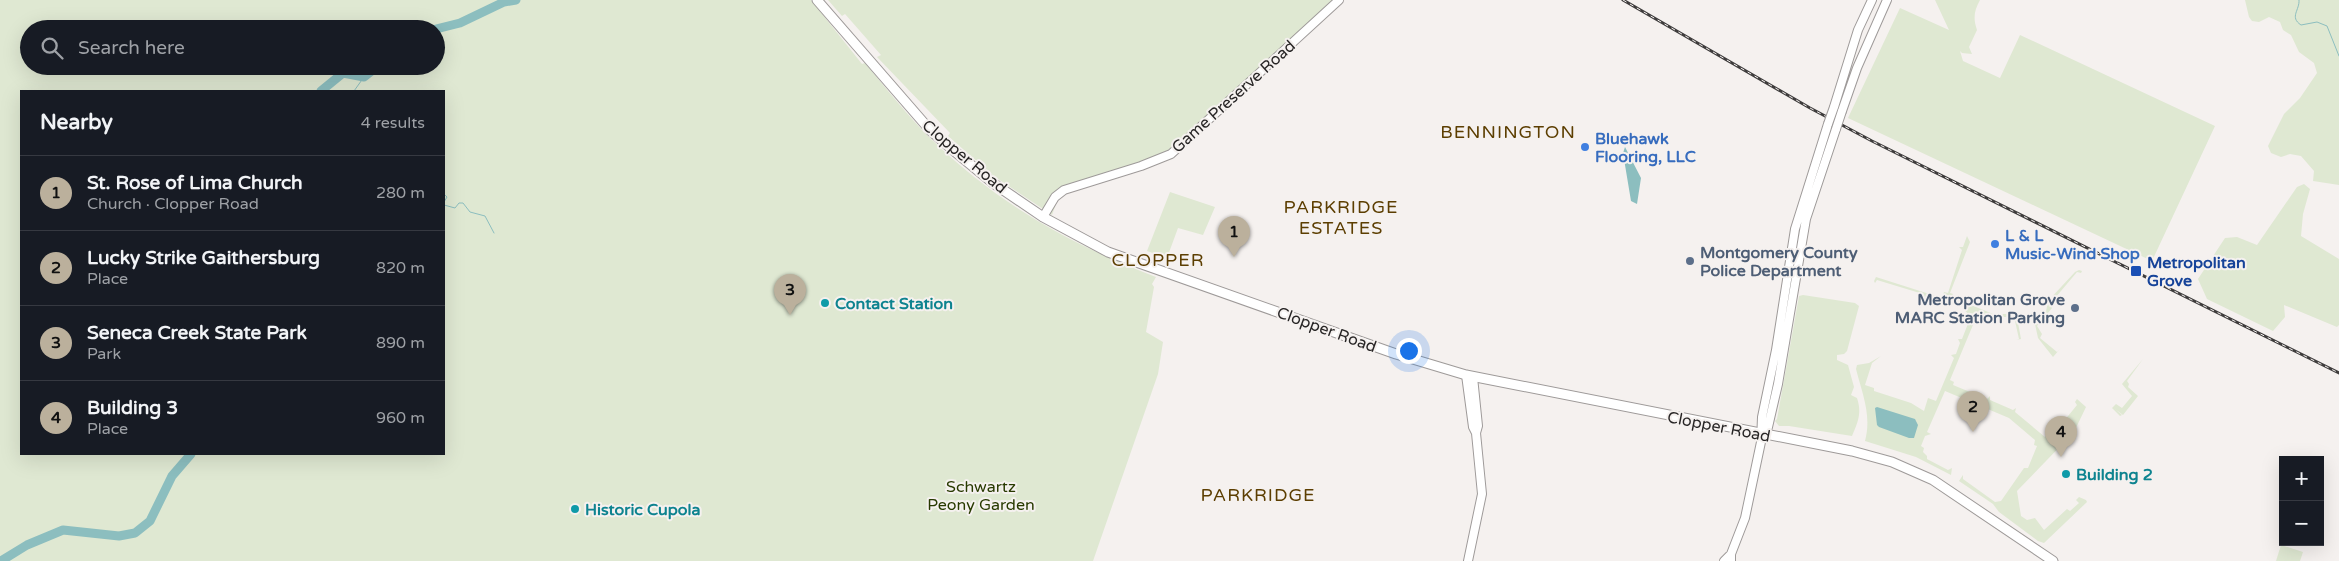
<!DOCTYPE html>
<html lang="en">
<head>
<meta charset="utf-8">
<style>
	body { margin:0; font-family:"Varela Round",sans-serif; background:#242831; color:#f1f3f6 }
	.controls { position:absolute; right:15px; bottom:15px; display:grid; overflow:hidden; border-radius:0px; box-shadow:0 5px 20px #0002 }
	.controls button { width:45px; height:45px; display:grid; place-items:center; padding:0; border:0; border-bottom:1px solid #363941; background:#171b24; color:#f1f3f6; font:25px sans-serif }
	.you { position:absolute; left:1408px; top:350px; width:18px; height:18px; margin:-12px; border:4px solid #fff; border-radius:50%; background:#1a73e8; box-shadow:0 0 0 8px #1a73e833 }
	.badge { display:grid; place-items:center; width:32px; height:32px; border-radius:50%; background:#bbb09c; color:#111; font-size:16px; font-weight:700 }
	.pin { position:absolute; translate:-50% -41px; filter:drop-shadow(0 1px 2px #0008) }
	.pin::after { content:''; position:absolute; top:26px; width:18px; height:15px; background:inherit; clip-path:polygon(0 0,100% 0,50% 100%) }
	.list { margin:0; padding:0; list-style:none }
	h2 { display:flex; justify-content:space-between; align-items:center; height:65px; margin:0; padding:0 20px; font-size:21px }
	h2 small { font-size:16px; font-weight:400; color:#9ea1a6 }
	.list li { display:grid; grid-template-columns:32px 1fr auto; gap:15px; align-items:center; box-sizing:border-box; height:75px; padding:0 20px; border-top:1px solid #363941 }
	.list b { display:block; font-size:19px; white-space:nowrap }
	.list p { margin:0; font-size:16px; white-space:nowrap; color:#9ea1a6 }
	.list em { font-size:16px; font-style:normal; color:#9ea1a6 }
	.icon { flex:none; width:28px; height:28px; fill:none; stroke:currentColor; stroke-width:2; stroke-linecap:round; stroke-linejoin:round }
	.map { position:relative; flex:none; width:2339px; height:561px; overflow:hidden }
	.search { position:absolute; background:#171b24; box-shadow:0 5px 20px #0002; left:20px; top:20px; width:425px; height:55px; display:flex; align-items:center; gap:12px; box-sizing:border-box; padding:0 18px; border-radius:28px; color:#9ea1a6; font-size:19px }
	.panel { position:absolute; background:#171b24; box-shadow:0 5px 20px #0002; left:20px; top:90px; width:425px; height:365px; border-radius:0px }
	.map>svg:first-child { display:block }
</style>
</head>
<body>
<div class="map">
<svg width="2339" height="561" viewBox="0 0 2339 561">
	<rect width="100%" height="100%" fill="#f5f1ef"/>
	<path fill="#dfe8d2" fill-rule="evenodd" d="M0,0H811L862,64L865,63C886,88 907,115 930,138C997,203 1069,244 1156,277L1152,284L1154,287L1146,332L1163,342L1158,374L1093,561H0ZM29,29H436V66H29ZM21,91H444V454H21Z
		M828,0H1334L1177,146L1160,158L1062,188L1052,215L995,177L948,136L950,133L877,57L881,55L845,14L842,16Z
		M1935,0H1980C1974,11 1973,18 1977,30L1969,47L1972,54L1962,53L1960,51L1963,61L2000,78L2020,35L2215,126L2152,261L1848,118L1900,8L1949,30Z
		M2245,0H2339V185L2313,181L2314,171L2301,156L2290,154L2281,157L2271,153L2268,146L2284,114L2300,98L2317,73L2314,63L2299,52L2291,35L2283,30L2280,22L2269,17L2259,22L2252,21L2249,17Z
		M2304,184L2310,189L2303,214L2301,236L2339,259V325L2337,327L2284,305L2285,317L2273,331L2207,299L2198,279L2225,238L2237,237L2257,245L2297,187Z
		M1170,192L1215,207L1203,235L1178,228L1167,258L1147,251Z
		M1967,236L1970,242L1950,293L1953,294L1952,297L1993,314H2008V311L2016,312L2021,339L2016,340L2019,339L2015,321H2011L2010,317H1979V321L1975,320L1950,380L1954,382L1953,385L1987,399L1990,396V400L2013,410L2016,408L2015,412L2045,437L2047,435L2051,437L2077,405L2075,402L2077,399L2086,407L2074,432L2017,491L2021,516L2027,520L2035,518L2044,530L2067,509L2070,511L2079,503L2076,500L2079,497L2086,500L2087,502L2044,543L2038,541L1999,512L1993,504L1959,481L1963,475V479L1995,502L2001,501L2024,468H2028L2037,446L2034,445L2035,440L2009,418L1945,391L1927,432L1931,434L1925,436L1921,446L1924,448L1923,452L1927,456V459L1948,470L1952,468L1951,475L1916,457L1865,441C1872,415 1862,393 1856,369L1857,365L1869,363L1881,356L1872,363L1865,385L1874,388V391L1911,403L1924,411L1928,398L1936,401L1954,358L1951,355L1956,354L1960,343L1958,339H1962L1971,316L1964,310V307L1951,303L1949,306L1947,301L1927,295L1925,298L1923,294L1877,280L1875,283L1874,281L1876,277L1942,298L1944,292L1948,293L1962,250L1959,247H1963Z
		M2079,270L2082,271L2081,273L2077,272L2050,304L2052,308L2037,326L2042,334L2040,338L2057,352L2060,349L2053,357L2038,338L2035,324L2046,312L2048,301L2075,272Z
		M1803,295L1855,303L1859,306L1847,351L1844,354L1837,355V360L1848,365L1854,387L1851,395L1857,398C1862,413 1858,422 1852,436L1789,426H1779L1775,421L1777,419L1799,296Z
		M2143,359L2127,381L2129,384L2128,387L2138,396L2123,415L2115,409L2122,415L2120,416L2112,408L2116,404L2122,408L2132,396L2122,384Z
		M2281,545L2303,552L2300,561H2276Z"/>
	<path fill="#8cbebf" d="M1625,147L1641,178L1637,204L1631,201L1623,153Z
		M1877,407L1915,419L1918,425L1914,438H1909L1879,427L1877,425L1875,408Z"/>
	<g fill="none" stroke-linecap="round" stroke-linejoin="round">
		<path stroke="#8cbebf" stroke-width="1" d="M2299,0C2300,10 2289,17 2301,25L2317,22L2327,26L2339,56
			M354,91L364,77
			M444,194L447,197L444,202
			M444,205L455,208L459,203H463L470,212L485,216L494,233"/>
		<path stroke="#8cbebf" stroke-width="9" d="M436,29L460,23L504,2L516,0
			M321,91L343,73L364,77L378,66
			M1,561L27,545L63,530L119,536L135,533L150,521L172,476L191,454"/>
		<g stroke="#9e9a99" stroke-width="10">
			<path id="secondary" d="M1834,107L1858,30L1872,0
				M1842,111L1857,68L1887,0
				M1043,217L1055,197L1064,190L1141,166L1171,154L1339,0
				M1466,375L1473,427L1476,433
				M1762,434L1768,427L1778,384L1806,219L1836,129
				M1468,561L1482,494L1476,433L1478,426L1473,377
				M1724,561L1731,554
				M1731,561V554L1745,518L1761,442L1762,417L1776,350L1795,229L1828,124"/>
		</g>
		<g stroke="#9e9a99" stroke-width="11">
			<path id="primary" d="M817,0L930,130L953,150L993,183L1043,217L1108,252L1396,354L1466,375L1852,451L1892,462L1933,480L2053,561"/>
		</g>
		<use href="#secondary" stroke="#fff" stroke-width="8"/>
		<use href="#primary" stroke="#fff" stroke-width="9"/>
		<g stroke="#3e3c3c" stroke-width="3">
			<path id="rail" d="M1623,0L1810,108L1872,141L2339,373"/>
		</g>
		<use href="#rail" stroke="#f5f1ef" stroke-width="1" stroke-dasharray="4" stroke-linecap="butt"/>
		<g stroke="#9e9a99" stroke-width="10" stroke-linecap="butt">
			<path id="secondary-bridge" d="M1828,124L1834,107
				M1836,129L1842,111"/>
		</g>
		<use href="#secondary-bridge" stroke="#fff" stroke-width="8"/>
	</g>
	<g fill="#3f7fe0" stroke="#f5f1ef" stroke-width="2">
		<circle cx="1585" cy="147" r="5"/>
		<circle cx="1995" cy="244" r="5"/>
	</g>
	<g fill="#5c6f8a" stroke="#f5f1ef" stroke-width="2">
		<circle cx="1690" cy="261" r="5"/>
		<circle cx="2075" cy="308" r="5"/>
	</g>
	<rect fill="#1a4fb4" stroke="#f5f1ef" stroke-width="2" x="2130" y="265" width="12" height="12" rx="2.5"/>
	<g fill="#0f9aa8" stroke="#f5f1ef" stroke-width="2">
		<circle cx="825" cy="303" r="5"/>
		<circle cx="2066" cy="474" r="5"/>
		<circle cx="575" cy="509" r="5"/>
	</g>
	<g text-anchor="middle" stroke-width="4" stroke-linejoin="round" paint-order="stroke">
		<g font-size="16" fill="#272525" stroke="#f5f1ef">
			<text transform="translate(1233 96) rotate(-42)" y="6">Game Preserve Road</text>
			<text transform="translate(965 156) rotate(40)" y="6">Clopper Road</text>
			<text transform="translate(1327 329) rotate(20)" y="6">Clopper Road</text>
			<text transform="translate(1719 426) rotate(11)" y="6">Clopper Road</text>
		</g>
		<g font-size="16" font-weight="bold" fill="#366cbe" stroke="#f5f1ef" text-anchor="start">
			<text x="1595" y="144">Bluehawk<tspan x="1595" dy="18">Flooring, LLC</tspan></text>
			<text x="2005" y="241">L &amp; L<tspan x="2005" dy="18">Music-Wind Shop</tspan></text>
		</g>
		<g font-size="16" font-weight="bold" fill="#4e5e75" stroke="#f5f1ef" text-anchor="start">
			<text x="1700" y="258">Montgomery County<tspan x="1700" dy="18">Police Department</tspan></text>
			<text x="2065" y="305" text-anchor="end">Metropolitan Grove<tspan x="2065" dy="18">MARC Station Parking</tspan></text>
		</g>
		<g font-size="16" font-weight="bold" fill="#164399" stroke="#f5f1ef" text-anchor="start">
			<text x="2147" y="268">Metropolitan<tspan x="2147" dy="18">Grove</tspan></text>
		</g>
		<g font-size="16" font-weight="bold" fill="#0d838f" stroke="#f5f1ef" text-anchor="start">
			<text x="835" y="309">Contact Station</text>
			<text x="2076" y="480">Building 2</text>
			<text x="585" y="515">Historic Cupola</text>
		</g>
		<g font-size="16" fill="#283a00" stroke="#f5f1ef">
			<text x="981" y="492">Schwartz<tspan x="981" dy="18">Peony Garden</tspan></text>
		</g>
		<g font-size="18" letter-spacing="1" fill="#5c3e01" stroke="#f5f1ef">
			<text x="1508" y="138">BENNINGTON</text>
			<text x="1341" y="213">PARKRIDGE<tspan x="1341" dy="21">ESTATES</tspan></text>
			<text x="1158" y="266">CLOPPER</text>
			<text x="1258" y="501">PARKRIDGE</text>
		</g>
	</g>
</svg>
<div class="controls">
<button>+</button>
<button>−</button>
</div>
<div class="you"></div>
<div class="pin badge" style="left:1234px;top:257px">1</div>
<div class="pin badge" style="left:1973px;top:432px">2</div>
<div class="pin badge" style="left:790px;top:315px">3</div>
<div class="pin badge" style="left:2061px;top:457px">4</div>
<div class="search"><svg class="icon" aria-label="search" viewBox="0 0 24 24"><circle cx="10" cy="10" r="6"/><path d="M15 15l6 6"/></svg>Search here</div>
<section class="panel">
<h2>Nearby<small>4 results</small></h2>
<ul class="list">
<li><span class="badge">1</span><div><b>St. Rose of Lima Church</b><p>Church · Clopper Road</p></div><em>280 m</em></li>
<li><span class="badge">2</span><div><b>Lucky Strike Gaithersburg</b><p>Place</p></div><em>820 m</em></li>
<li><span class="badge">3</span><div><b>Seneca Creek State Park</b><p>Park</p></div><em>890 m</em></li>
<li><span class="badge">4</span><div><b>Building 3</b><p>Place</p></div><em>960 m</em></li>
</ul>
</section>
</div>
</body>
</html>
